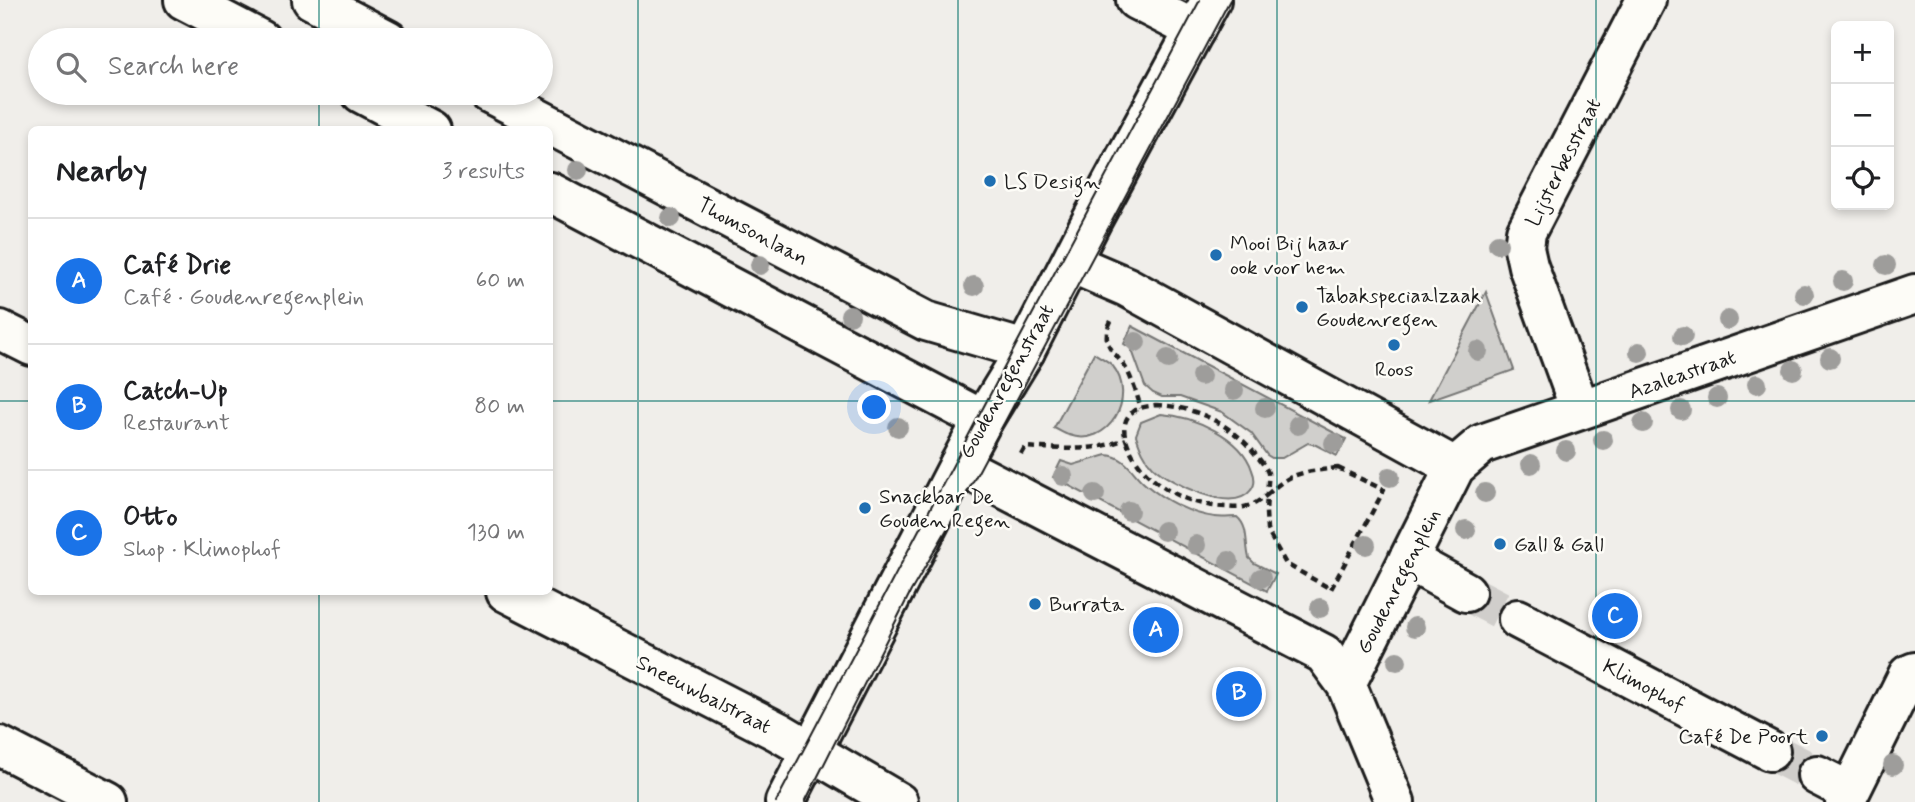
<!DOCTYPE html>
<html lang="en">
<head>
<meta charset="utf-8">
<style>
	body { margin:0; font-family:Mynerve,sans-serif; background:#f2f2f2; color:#202124 }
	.controls { position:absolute; right:21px; top:21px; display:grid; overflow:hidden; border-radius:10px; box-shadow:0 4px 10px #0003 }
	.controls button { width:63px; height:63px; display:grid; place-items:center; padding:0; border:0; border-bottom:2px solid #e0e0e0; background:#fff; color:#202124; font:35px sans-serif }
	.you { position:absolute; left:875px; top:408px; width:24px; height:24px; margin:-18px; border:5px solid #fff; border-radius:50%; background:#1a73e8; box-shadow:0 0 0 10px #1a73e833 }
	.badge { display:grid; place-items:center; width:46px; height:46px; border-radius:50%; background:#1a73e8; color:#fff; font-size:23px; font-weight:700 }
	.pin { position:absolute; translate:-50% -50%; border:4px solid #fff; box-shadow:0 2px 7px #0006 }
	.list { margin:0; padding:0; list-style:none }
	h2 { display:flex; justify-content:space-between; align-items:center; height:91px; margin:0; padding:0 28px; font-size:30px }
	h2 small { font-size:23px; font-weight:400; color:#757577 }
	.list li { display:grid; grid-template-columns:46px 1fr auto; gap:21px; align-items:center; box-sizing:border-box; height:126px; padding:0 28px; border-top:2px solid #e0e0e0 }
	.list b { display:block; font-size:26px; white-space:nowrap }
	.list p { margin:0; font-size:23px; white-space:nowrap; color:#757577 }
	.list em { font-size:23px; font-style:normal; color:#757577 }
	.icon { flex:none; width:38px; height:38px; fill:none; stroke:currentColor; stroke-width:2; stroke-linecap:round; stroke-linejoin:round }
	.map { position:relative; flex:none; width:1915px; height:802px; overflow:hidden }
	.search { position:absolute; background:#fff; box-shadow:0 4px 10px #0003; left:28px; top:28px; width:525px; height:77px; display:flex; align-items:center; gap:18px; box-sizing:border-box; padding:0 24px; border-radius:38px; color:#757577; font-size:26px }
	.panel { position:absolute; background:#fff; box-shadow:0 4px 10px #0003; left:28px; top:126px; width:525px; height:469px; border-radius:10px }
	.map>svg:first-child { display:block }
</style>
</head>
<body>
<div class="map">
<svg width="1915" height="802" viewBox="0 0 1915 802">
	<rect width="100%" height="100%" fill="#f0eeea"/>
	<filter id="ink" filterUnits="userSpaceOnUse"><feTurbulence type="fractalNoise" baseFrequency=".0143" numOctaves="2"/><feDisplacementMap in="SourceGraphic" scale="14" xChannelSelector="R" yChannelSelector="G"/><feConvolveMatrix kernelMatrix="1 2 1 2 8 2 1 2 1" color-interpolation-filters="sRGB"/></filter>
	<g filter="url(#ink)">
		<path fill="#d0cfcc" stroke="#767674" stroke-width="2" d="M1486,292L1514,370L1429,400Z
			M1132,326L1346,439L1337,456L1316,445L1308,443L1282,458H1272L1267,455L1251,433L1222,412L1180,397H1162L1153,393L1145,386L1133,353L1130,348L1124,344Z
			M1094,353C1100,357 1107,360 1112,365C1139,397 1108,449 1069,435C1064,434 1059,430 1054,428Z
			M1161,414C1193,416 1242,437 1252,470C1255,477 1256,484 1251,490C1233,515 1170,483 1153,467C1144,458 1140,447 1136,435L1141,422Z
			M1107,455C1127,457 1132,473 1145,484C1164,500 1190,514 1215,517C1222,518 1230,517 1237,517C1249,527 1245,543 1249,558L1254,563L1276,574L1267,591L1053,477L1061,461L1073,465Z"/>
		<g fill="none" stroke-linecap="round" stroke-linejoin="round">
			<path stroke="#d0cecb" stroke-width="38" stroke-dasharray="38 19" stroke-linecap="butt" d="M1466,592L1518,619
				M1770,751L1817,775"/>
			<g stroke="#1c1c1c" stroke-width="44">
				<path id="minor" d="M184,0L261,40
					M312,0L388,40
					M1136,0L1195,30
					M361,93L431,130
					M489,93L926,321L1015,347L1025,351
					M550,192L983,420
					M1071,263L1127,287L1455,467
					M0,330L32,346
					M1580,409L1528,266L1524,248L1526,232L1646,0
					M959,465L1324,654L1346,684L1395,802
					M1408,560L1466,592
					M506,592L779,732L898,802
					M1518,619L1770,751
					M1346,684L1455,467L1482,444L1915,294
					M0,746L108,802
					M1817,775L1850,792
					M1845,802L1908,675L1915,672"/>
			</g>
			<g stroke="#1c1c1c" stroke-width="44">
				<path id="tertiary" d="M785,802L959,465L983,420L1025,351L1092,220L1211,0"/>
			</g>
			<path stroke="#1c1c1c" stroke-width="4.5" stroke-dasharray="7 5" stroke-linecap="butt" d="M1111,321C1099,345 1115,351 1127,370C1133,382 1137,395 1141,408
				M1156,405C1194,406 1232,424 1256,455C1260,460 1266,467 1268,473C1269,480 1267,489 1267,495C1261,499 1255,505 1248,506C1242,508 1234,508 1227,507C1184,506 1139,481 1126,439C1122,428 1125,416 1135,410C1141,407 1149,406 1156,405Z
				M1021,454L1025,447C1060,449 1093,452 1126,439
				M1338,468L1384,490L1331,589L1286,564L1267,530L1266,512L1267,495C1291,471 1305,472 1338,468Z"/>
			<use href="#minor" stroke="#fdfcf7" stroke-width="38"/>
			<use href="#tertiary" stroke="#fdfcf7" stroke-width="38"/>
			<path stroke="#1c1c1c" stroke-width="2" d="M776,802L1015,347L1200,0
				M805,802L911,591L953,519L1230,0"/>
		</g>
		<g fill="#9e9d9b">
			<circle cx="578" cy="170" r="10"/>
			<circle cx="671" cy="218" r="10"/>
			<circle cx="1498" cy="244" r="10"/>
			<circle cx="760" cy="265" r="10"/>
			<circle cx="1886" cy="265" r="10"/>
			<circle cx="1843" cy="281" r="10"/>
			<circle cx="974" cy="286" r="10"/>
			<circle cx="1804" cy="294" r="10"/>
			<circle cx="850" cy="315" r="10"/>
			<circle cx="1728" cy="320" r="10"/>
			<circle cx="1683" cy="336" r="10"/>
			<circle cx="1136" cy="342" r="10"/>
			<circle cx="1478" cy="351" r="10"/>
			<circle cx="1639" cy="352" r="10"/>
			<circle cx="1830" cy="358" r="10"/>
			<circle cx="1168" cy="359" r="10"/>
			<circle cx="1793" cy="370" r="10"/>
			<circle cx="1201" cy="376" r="10"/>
			<circle cx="1757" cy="384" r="10"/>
			<circle cx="1234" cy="390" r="10"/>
			<circle cx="1717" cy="398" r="10"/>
			<circle cx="1265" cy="408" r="10"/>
			<circle cx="1681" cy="410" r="10"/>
			<circle cx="1643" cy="423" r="10"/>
			<circle cx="1298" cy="425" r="10"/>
			<circle cx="898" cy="427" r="10"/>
			<circle cx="1603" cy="440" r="10"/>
			<circle cx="1334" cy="443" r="10"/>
			<circle cx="1566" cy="451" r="10"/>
			<circle cx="1531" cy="464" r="10"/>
			<circle cx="1063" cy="476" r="10"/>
			<circle cx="1390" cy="477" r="10"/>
			<circle cx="1485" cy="493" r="10"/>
			<circle cx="1095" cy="494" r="10"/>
			<circle cx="1129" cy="511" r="10"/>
			<circle cx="1466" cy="530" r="10"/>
			<circle cx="1164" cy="531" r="10"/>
			<circle cx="1196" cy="545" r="10"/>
			<circle cx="1366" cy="545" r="10"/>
			<circle cx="1229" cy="561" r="10"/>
			<circle cx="1261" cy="578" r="10"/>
			<circle cx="1320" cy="608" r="10"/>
			<circle cx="1415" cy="627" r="10"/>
			<circle cx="1397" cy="661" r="10"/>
			<circle cx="1893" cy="765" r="10"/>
		</g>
	</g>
	<path fill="none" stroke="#0f766e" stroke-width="2" stroke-opacity="0.55" d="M319,0V40M638,0V802M958,0V802M1277,0V802M1596,0V802M319,93V130M0,401H32M550,401H1915M319,592V802"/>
	<g fill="#1f6fb2" stroke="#fdfcf7" stroke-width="2.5">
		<circle cx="990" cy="181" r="7"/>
		<circle cx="1216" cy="255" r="7"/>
		<circle cx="1302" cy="307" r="7"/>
		<circle cx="1394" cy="345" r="7"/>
		<circle cx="865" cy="508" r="7"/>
		<circle cx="1500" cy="544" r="7"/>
		<circle cx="1035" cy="604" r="7"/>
		<circle cx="1822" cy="736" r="7"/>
	</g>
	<g text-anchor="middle" stroke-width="5" stroke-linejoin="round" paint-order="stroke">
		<g font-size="21" fill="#1c1c1c" stroke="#fdfcf7">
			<text transform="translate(1563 162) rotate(-63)" y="7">Lijsterbesstraat</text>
			<text transform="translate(753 231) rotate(28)" y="7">Thomsonlaan</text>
			<text transform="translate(1682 374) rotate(-19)" y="7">Azaleastraat</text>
			<text transform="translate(1006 381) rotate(-61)" y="7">Goudenregenstraat</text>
			<text transform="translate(1398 581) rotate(-63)" y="7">Goudenregenplein</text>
			<text transform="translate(1644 685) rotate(28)" y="7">Klimophof</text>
			<text transform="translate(704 694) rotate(27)" y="7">Sneeuwbalstraat</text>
		</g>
		<g font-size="21" fill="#1c1c1c" stroke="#fdfcf7" text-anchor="start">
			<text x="1004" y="188">LS Design</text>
			<text x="1230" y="250">Mooi Bij haar<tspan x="1230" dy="24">ook voor hem</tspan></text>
			<text x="1316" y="302">Tabakspeciaalzaak<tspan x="1316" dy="24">Goudenregen</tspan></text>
			<text x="1394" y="376" text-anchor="middle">Roos</text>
			<text x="879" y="503">Snackbar De<tspan x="879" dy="24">Gouden Regen</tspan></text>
			<text x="1514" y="551">Gall &amp; Gall</text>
			<text x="1049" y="611">Burrata</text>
			<text x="1808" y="743" text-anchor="end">Café De Poort</text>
		</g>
	</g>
</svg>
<div class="controls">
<button>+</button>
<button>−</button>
<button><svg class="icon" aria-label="locate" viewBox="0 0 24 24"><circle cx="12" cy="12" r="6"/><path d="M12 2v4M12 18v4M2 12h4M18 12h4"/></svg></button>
</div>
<div class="you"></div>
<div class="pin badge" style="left:1156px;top:630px">A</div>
<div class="pin badge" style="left:1239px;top:694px">B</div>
<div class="pin badge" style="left:1615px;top:616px">C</div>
<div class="search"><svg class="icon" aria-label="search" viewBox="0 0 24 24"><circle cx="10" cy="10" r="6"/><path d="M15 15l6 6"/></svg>Search here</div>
<section class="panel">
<h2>Nearby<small>3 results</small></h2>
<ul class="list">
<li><span class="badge">A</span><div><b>Café Drie</b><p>Café · Goudenregenplein</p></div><em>60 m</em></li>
<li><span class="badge">B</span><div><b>Catch-Up</b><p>Restaurant</p></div><em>80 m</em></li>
<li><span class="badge">C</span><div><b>Otto</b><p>Shop · Klimophof</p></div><em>130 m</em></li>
</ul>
</section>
</div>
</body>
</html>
